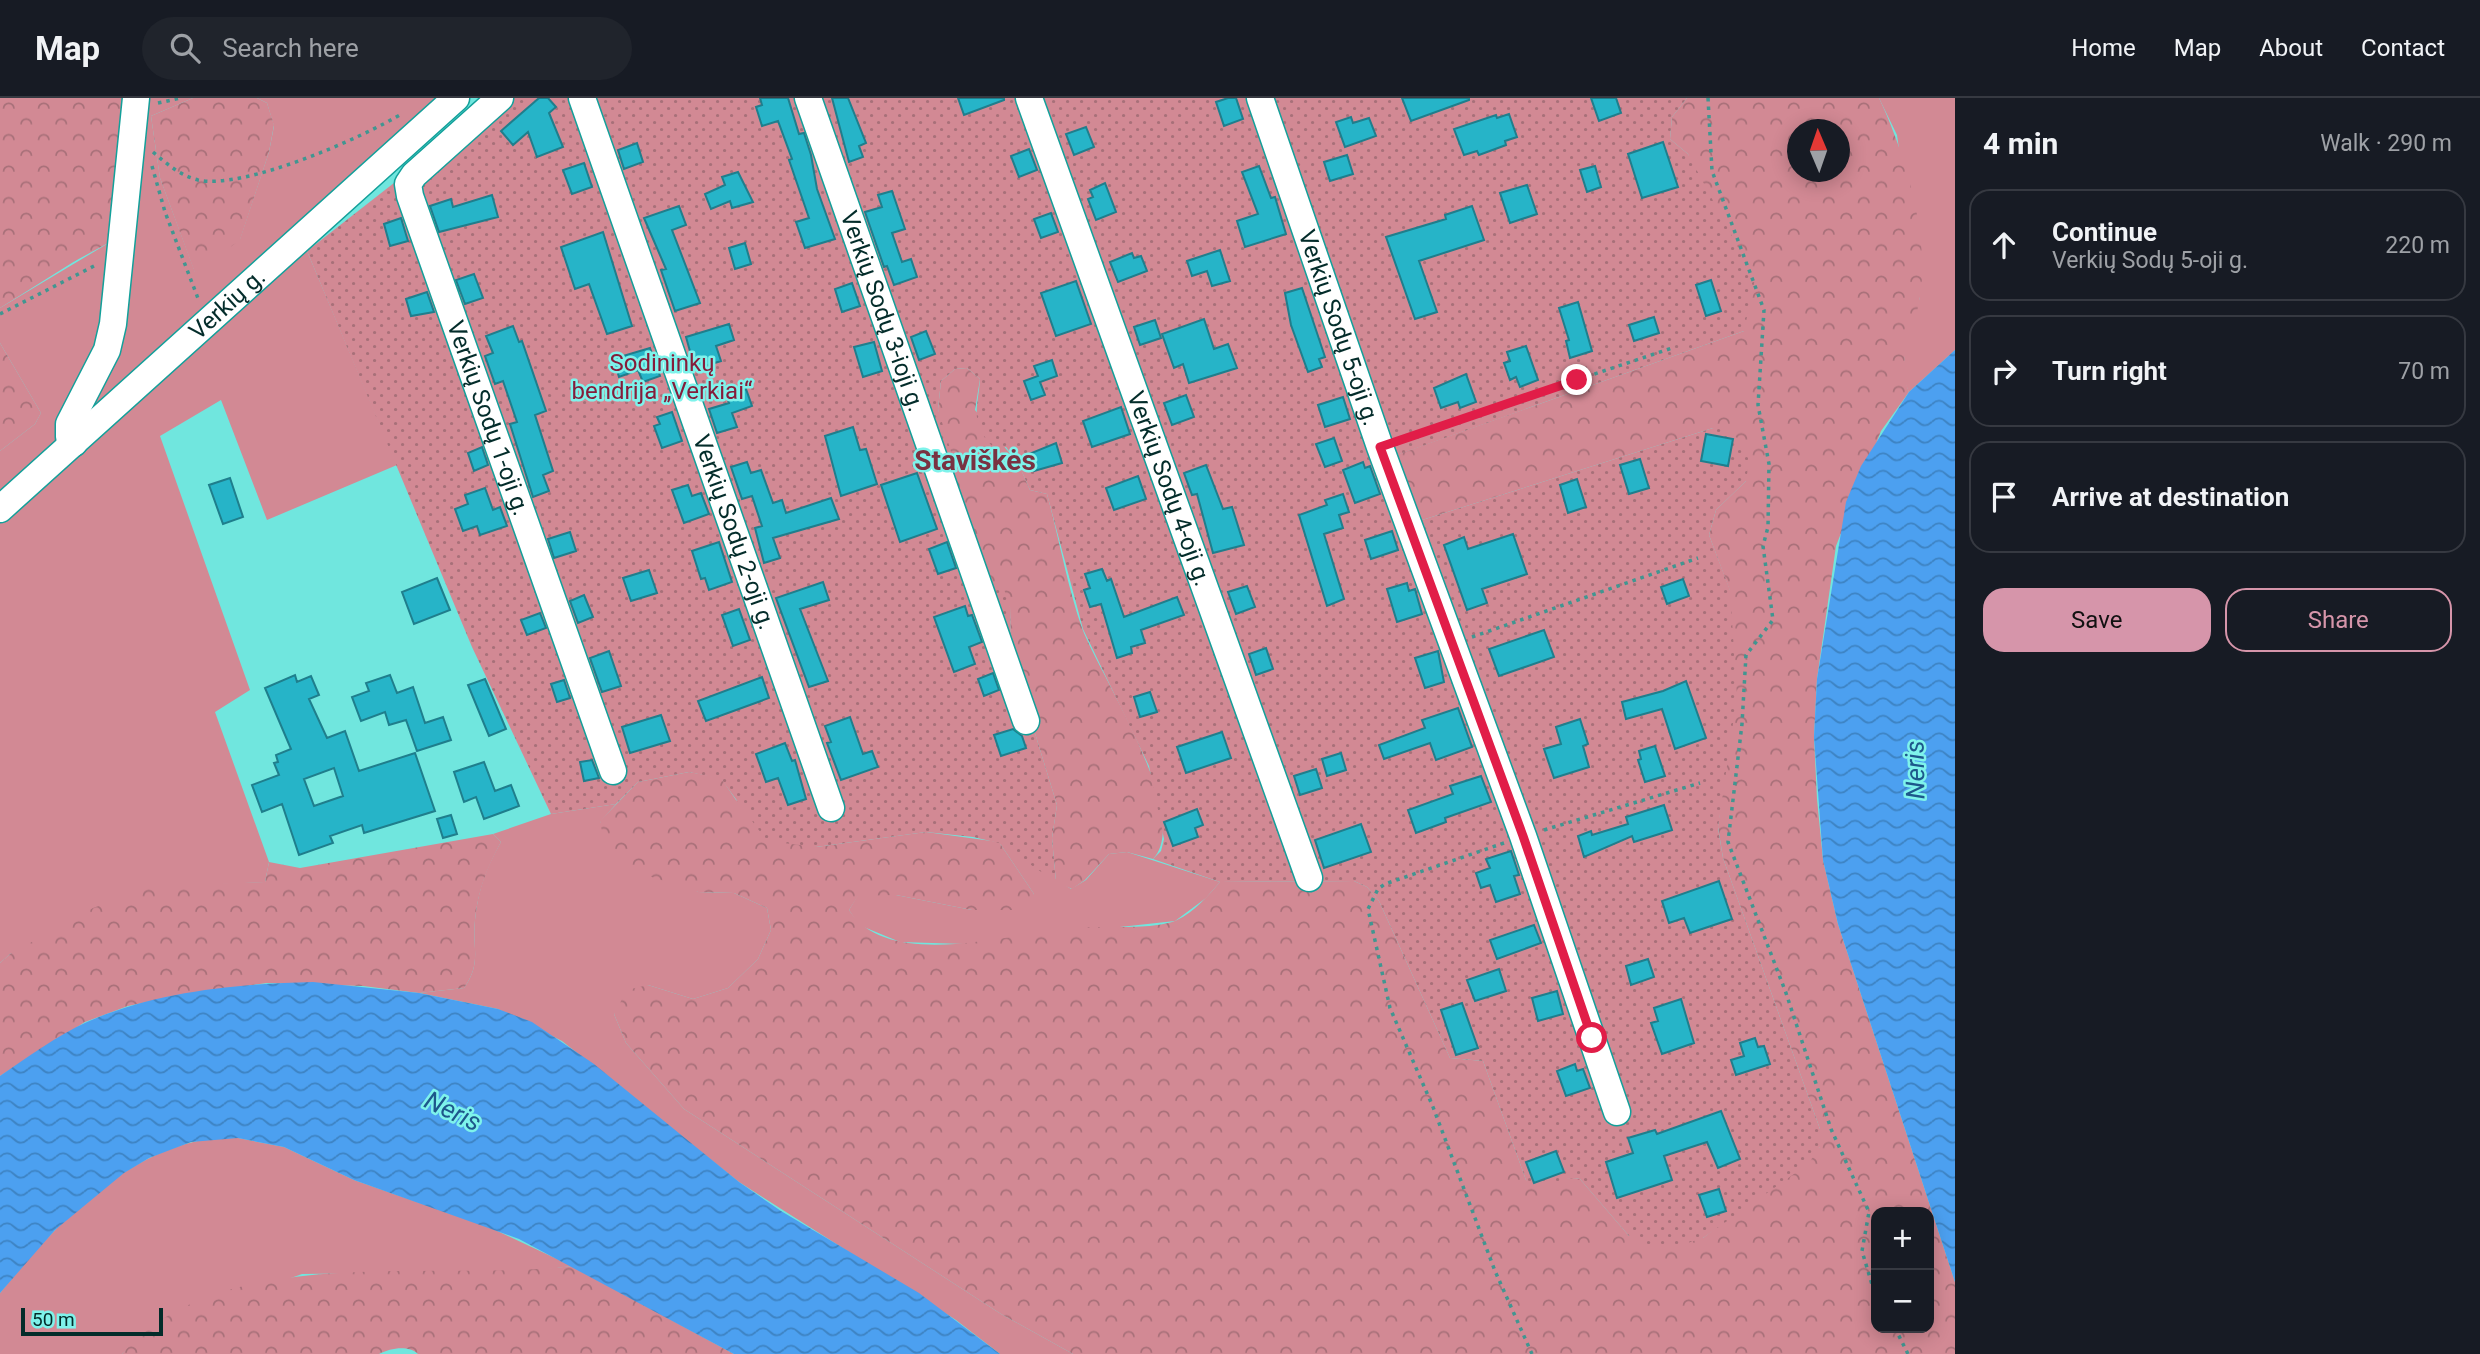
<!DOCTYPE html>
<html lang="en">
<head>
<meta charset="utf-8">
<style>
	body { margin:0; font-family:Roboto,sans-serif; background:#20242c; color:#f1f3f6 }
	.controls { position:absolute; right:21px; bottom:21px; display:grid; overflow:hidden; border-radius:14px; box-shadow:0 4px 18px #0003 }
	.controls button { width:63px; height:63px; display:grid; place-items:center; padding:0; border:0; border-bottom:2px solid #363941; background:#171b24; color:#f1f3f6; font:35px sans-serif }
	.compass { position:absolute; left:1787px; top:21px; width:63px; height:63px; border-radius:50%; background:#171b24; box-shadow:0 4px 18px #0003; rotate:358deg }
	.scale { position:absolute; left:21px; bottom:18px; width:142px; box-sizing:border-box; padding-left:7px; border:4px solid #032c2a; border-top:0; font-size:19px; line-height:24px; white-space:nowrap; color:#032c2a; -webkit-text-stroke:5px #7ef3eb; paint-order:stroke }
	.stop { position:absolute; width:21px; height:21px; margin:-16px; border:5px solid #e11d48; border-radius:50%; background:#fff }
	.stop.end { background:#e11d48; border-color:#fff; box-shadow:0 2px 7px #0008 }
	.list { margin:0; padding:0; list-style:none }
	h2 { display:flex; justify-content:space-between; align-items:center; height:91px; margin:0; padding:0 28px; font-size:30px }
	h2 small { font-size:23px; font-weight:400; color:#9ea1a6 }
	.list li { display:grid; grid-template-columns:46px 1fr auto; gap:21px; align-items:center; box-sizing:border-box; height:112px; margin:0 14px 14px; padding:0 14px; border:2px solid #363941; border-radius:21px }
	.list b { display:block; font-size:26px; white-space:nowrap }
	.list p { margin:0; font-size:23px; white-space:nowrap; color:#9ea1a6 }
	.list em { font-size:23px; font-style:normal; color:#9ea1a6 }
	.actions { display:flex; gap:14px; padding:21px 28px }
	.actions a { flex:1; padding:16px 0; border:2px solid #d695aa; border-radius:21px; text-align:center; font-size:24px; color:#d695aa }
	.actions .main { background:#d695aa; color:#111 }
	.icon { flex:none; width:38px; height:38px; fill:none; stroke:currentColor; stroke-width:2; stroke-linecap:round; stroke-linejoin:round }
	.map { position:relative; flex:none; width:1955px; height:1256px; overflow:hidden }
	header { display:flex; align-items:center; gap:42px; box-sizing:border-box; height:98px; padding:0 35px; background:#171b24; border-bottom:2px solid #363941 }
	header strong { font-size:33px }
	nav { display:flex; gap:38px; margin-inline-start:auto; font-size:24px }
	.search { width:490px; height:63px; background:#20242c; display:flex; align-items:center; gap:18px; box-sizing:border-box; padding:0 24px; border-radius:38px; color:#9ea1a6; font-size:26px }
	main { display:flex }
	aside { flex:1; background:#171b24 }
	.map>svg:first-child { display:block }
</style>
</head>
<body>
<header>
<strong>Map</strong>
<div class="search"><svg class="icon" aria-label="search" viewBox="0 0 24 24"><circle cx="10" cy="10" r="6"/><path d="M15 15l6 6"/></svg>Search here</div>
<nav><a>Home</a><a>Map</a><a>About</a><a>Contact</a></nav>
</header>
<main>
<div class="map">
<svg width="1955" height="1256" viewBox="0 0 1955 1256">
	<defs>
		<pattern id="forest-crowns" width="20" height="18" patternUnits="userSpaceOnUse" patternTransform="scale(1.75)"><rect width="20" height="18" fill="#d28994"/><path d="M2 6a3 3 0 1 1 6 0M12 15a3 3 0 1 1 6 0" fill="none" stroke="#a87079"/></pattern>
		<pattern id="garden-dots" width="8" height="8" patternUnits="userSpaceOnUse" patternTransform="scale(1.75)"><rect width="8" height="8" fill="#d28994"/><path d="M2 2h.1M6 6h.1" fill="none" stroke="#a87079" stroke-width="1.8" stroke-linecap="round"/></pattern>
		<pattern id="water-waves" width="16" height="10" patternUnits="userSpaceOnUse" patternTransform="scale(1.75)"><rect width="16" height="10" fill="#4ca0f0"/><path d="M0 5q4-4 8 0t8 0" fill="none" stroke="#3d83c3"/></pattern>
	</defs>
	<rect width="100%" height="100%" fill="#70e6de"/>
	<path fill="#d28994" d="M127,0H193L151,18L160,80L195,174L240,141L269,54L274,28L267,5L257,0H441L0,396V353L35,326L41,315L0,245V210L112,143Z
		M1879,0H1955V252L1909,294L1903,280L1905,249L1920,199L1897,37Z
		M307,153L397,367L267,422L221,302L160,338L250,592L215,614L269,764L265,784L222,786L10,856L0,865V425Z
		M616,706L600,724L698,794L734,795L767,810L771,832L758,861L728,890L693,901L648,887L614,916L626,945L684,1011L1001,1216L1073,1256H1000L956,1222L739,1084L562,943L498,911L419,895L464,890C482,865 472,850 475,822C478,792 486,770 501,744L493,736L551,716Z
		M999,744L1071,791L1086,782L1109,756L1127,754L1220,784L1206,800L1175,823L964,846L900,844L859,827L849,812L858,797H896L972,812L1034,796Z
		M213,1040H238L284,1049L354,1082L491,1130L572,1168L534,1173L302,1176L151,1230L122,1256H0V1195C56,1127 121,1054 213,1040Z"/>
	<path fill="url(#forest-crowns)" fill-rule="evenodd" d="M0,0H127L112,143L75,163L0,210Z
		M193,0H257L267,5L274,27L269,54L240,142L195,175L160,80L151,18Z
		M1687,0H1879C1905,55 1930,138 1920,199C1915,232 1895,260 1909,294L1881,333L1836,448L1817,581L1814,639L1817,701L1823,762L1838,826L1955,1184V1256H1073L1001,1216L684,1011L626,945L614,916L627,892L648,887L693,901L728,890L758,861L771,832L767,810L734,795L698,794L627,771L606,753L600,723L638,684L689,674L721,680L736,702L816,749L926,734L999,744L1034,796L1017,812H972L896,797L858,798L849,812C889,874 1011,835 1071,830C1098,827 1153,833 1177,822C1194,814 1208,798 1220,784L1354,783L1367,789L1379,803L1450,960L1483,963L1526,1082C1549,1091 1560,1076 1580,1081L1629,1138L1703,1140L1820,1049V1031L1723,760L1718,729L1722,695L1730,493L1709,437L1716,412L1746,383L1713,330L1419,423L1396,357L1744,233L1688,56L1670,41L1672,19ZM1798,32H1840V74H1798ZM1876,1114H1929V1230H1876Z
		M0,245L41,315L35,326L0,353Z
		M967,270L980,281L975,312L1019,367L1030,392L1047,396C1059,440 1067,487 1082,530C1100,578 1193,718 1153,761L1127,754L1109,756L1085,782L1072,791L1056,784L1052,740L1057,707L1011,557L1010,509L975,484L938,311L941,283L955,271Z
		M493,736L501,744C487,770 478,792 475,822C472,850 482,865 464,890L419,895L363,888L267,885L176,898L128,908L85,924L0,978V865L10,856L93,810L156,787L265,784L269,764L300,770Z
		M572,1168L734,1256H418C408,1247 391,1250 379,1256H122C222,1141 436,1185 572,1168Z"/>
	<path fill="url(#garden-dots)" d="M492,0H1687L1672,19L1670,41L1688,56L1755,181L1744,233L1397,357L1419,423L1713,330L1729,332L1743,346L1749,363L1746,383L1716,412L1709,437L1730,492L1737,598L1718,730L1723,760L1820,1031V1049L1808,1066L1703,1140L1672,1150L1649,1149L1629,1138L1580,1081C1562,1076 1542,1096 1526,1082L1483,963L1450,960L1379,803L1367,789L1354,783L1220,784L1153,761L1161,753L1164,741L1149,668L1083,531L1047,396L1030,392L1019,367L1006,349H993C969,325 978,310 980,281L967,270L955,271L941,283L938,311L952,357L958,440L975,484L1004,491L1010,509L1011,557L1057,707L1052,740L1056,784L999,745L973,739L926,734L816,749L767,743L721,681L689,674L638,684L616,706L551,716L472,549L307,153L408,74Z"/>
	<path fill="url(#water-waves)" d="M1955,252V1184L1838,826L1823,762L1814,639L1817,581L1846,404L1861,368L1909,294Z
		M313,884L419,895L498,911L532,924L594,966L739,1084L781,1113L919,1195L1000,1256H734L519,1141L354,1082L284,1049L238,1040L191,1044L149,1060L124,1075L55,1132L0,1195V978C28,959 56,938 87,924C157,893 237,886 313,884Z"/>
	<path fill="#26b4c8" stroke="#1f7e8c" stroke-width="2" fill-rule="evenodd" d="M539,0H548L556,9L549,15L563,49L537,59L528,34L513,47L501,33Z
		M760,0H788L799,36L804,35L811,57L817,91L835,141L805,150L796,124L809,120L789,62L792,61L778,23L762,28L756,9L762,7Z
		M832,0H848L866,45L859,48L863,59L849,64Z
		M958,0H1004V2L964,17Z
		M1228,0H1236L1243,21L1224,28L1216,4Z
		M1402,0H1469V2L1411,23Z
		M1591,0H1616L1621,15L1599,23Z
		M1509,16L1517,39L1505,43L1506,47L1479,57L1477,53L1464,57L1454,31L1496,17L1497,20Z
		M1351,19L1353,25L1369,20L1376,38L1345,49L1336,24Z
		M1086,29L1094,49L1074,57L1066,36Z
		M1663,44L1678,89L1642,100L1628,56Z
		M637,45L643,64L624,71L618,52Z
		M1029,51L1037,72L1019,79L1011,58Z
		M1347,57L1353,76L1330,83L1324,64Z
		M584,65L592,89L572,96L563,72Z
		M1259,68L1271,100L1275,99L1286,136L1245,149L1237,123L1258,116L1242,74Z
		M1595,68L1601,89L1587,94L1580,72Z
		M738,74L753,104L732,110L730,103L711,111L705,96L725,87L722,79Z
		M1105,85L1116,114L1096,122L1088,101L1093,99L1090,92Z
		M1527,87L1537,116L1510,125L1500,95Z
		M892,93L905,131L892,135L902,164L911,161L917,179L894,187L887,168L884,169L865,114L882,109L878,97Z
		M492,97L498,119L439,134L430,108L451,101L453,109Z
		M679,108L686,127L672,132L700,205L675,213L661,172L666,171L644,120Z
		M1472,108L1484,142L1419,163L1437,214L1415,221L1386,139L1446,121L1445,117Z
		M1051,115L1058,134L1041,140L1034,121Z
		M401,120L408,143L390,148L384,126Z
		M603,134L632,228L607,236L589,186L575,191L561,149Z
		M745,145L751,166L735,171L729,150Z
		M1220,152L1230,183L1212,188L1207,173L1192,178L1187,163Z
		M1132,155L1134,160L1141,158L1147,173L1118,184L1110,164Z
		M474,176L483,200L465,206L456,182Z
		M1711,182L1721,213L1706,218L1696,187Z
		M1076,183L1091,226L1056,238L1041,195Z
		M852,185L860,208L842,214L835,191Z
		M1302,190L1325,259L1319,261L1322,269L1308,274L1291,227L1285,195Z
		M427,194L434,214L411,218L406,201Z
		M1578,204L1592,253L1570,260L1566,243L1569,242L1559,210Z
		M1654,219L1659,235L1634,243L1629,227Z
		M1204,221L1214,251L1228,246L1237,270L1189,285L1183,266L1174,270L1162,236Z
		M1155,222L1161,240L1140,247L1134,229Z
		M729,226L734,242L716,248L721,263L695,271L686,239Z
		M513,228L519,244L522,243L546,313L535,317L553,373L543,377L549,393L533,399L510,326L517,324L503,283L495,286L485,258L493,255L486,238Z
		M926,233L935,256L919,262L911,239Z
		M874,244L882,273L863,279L854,249Z
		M1526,248L1538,282L1520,289L1516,279L1510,282L1504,265L1510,263L1507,254Z
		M650,250L660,278L643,284L638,272L619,279L614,263L616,260Z
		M1052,262L1057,278L1040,284L1045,297L1031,302L1024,283L1038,278L1034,268Z
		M1466,276L1476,304L1460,310L1458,304L1441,310L1434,290Z
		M746,291L752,308L732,315L737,329L717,335L709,311L729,305L726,297Z
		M1186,297L1194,319L1172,327L1164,305Z
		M1343,299L1350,321L1325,329L1318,307Z
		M1121,309L1130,336L1092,349L1083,323Z
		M672,314L682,343L662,350L654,328L660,326L657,319Z
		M853,329L860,352L866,351L877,386L841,398L825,338Z
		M1706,336L1733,341L1728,368L1701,363Z
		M1334,340L1342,363L1325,369L1316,346Z
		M1056,345L1062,365L1034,373L1029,356Z
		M482,349L488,367L474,373L468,355Z
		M1640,361L1649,390L1629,396L1620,367Z
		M747,364L751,375L761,372L773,405L782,402L786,415L831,400L839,421L773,440L780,460L764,465L755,430L762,428L752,398L742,401L731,369Z
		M1363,364L1365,370L1370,368L1380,396L1355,405L1343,372Z
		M1206,367L1223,411L1232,409L1244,447L1213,455L1197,396L1192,397L1184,375Z
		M917,375L937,431L900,444L881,387Z
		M1138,378L1146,401L1114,412L1106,390Z
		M230,380L243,419L223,426L209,387Z
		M1577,381L1586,409L1568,415L1560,387Z
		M688,387L692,398L701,395L709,416L684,425L672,392Z
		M485,390L493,412L500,409L507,428L480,437L477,428L463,433L455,411L468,406L465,397Z
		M1343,396L1349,414L1339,417L1343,430L1324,436L1344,501L1327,508L1299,417L1327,407L1325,402Z
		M1392,433L1398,452L1371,461L1365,442Z
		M570,434L576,453L554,460L548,441Z
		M1513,436L1527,476L1482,491L1487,505L1467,512L1444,447L1464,439L1468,451Z
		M719,444L732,484L709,492L705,480L701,481L692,453Z
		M947,444L956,470L938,476L929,451Z
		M1102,471L1107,483L1111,481L1124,519L1177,499L1184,517L1141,532L1145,545L1131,549L1132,555L1117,560L1101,506L1090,509L1084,492L1090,490L1085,476Z
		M649,472L657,495L631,503L623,480Z
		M437,480L450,512L414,526L402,494Z
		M1683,481L1689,498L1667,506L1661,489Z
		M823,484L829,502L800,511L828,583L809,589L776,500Z
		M1407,485L1409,493L1415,491L1422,516L1397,524L1387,491Z
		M1247,488L1255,509L1236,516L1228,494Z
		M584,497L593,519L578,525L570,503Z
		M965,508L968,518L972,517L982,544L969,549L975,566L954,574L934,519Z
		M739,511L750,542L733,548L722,517Z
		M540,515L546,530L527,537L521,522Z
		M1544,532L1554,559L1499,578L1489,551Z
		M1266,550L1273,571L1256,577L1249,556Z
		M609,553L621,588L602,594L590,560Z
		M1438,553L1444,584L1425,590L1415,560Z
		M993,575L999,592L984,598L978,581Z
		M295,577L297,584L311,578L319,597L309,601L327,640L345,633L359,673L415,655L435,713L364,735L362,727L330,738L333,745L299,757L282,706L262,714L252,687L279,677L274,665L278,664L276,657L291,651L265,590ZM334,670L343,698L314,708L304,681Z
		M390,577L397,595L413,589L425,625L443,619L451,642L417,653L406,622L389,627L385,614L361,623L352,599L369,593L366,585Z
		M762,579L769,600L706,623L698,603Z
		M485,581L506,631L489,638L468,587Z
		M564,582L570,600L557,604L551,586Z
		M1686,583L1706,640L1675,651L1662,611L1626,621L1622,604L1663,593Z
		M1150,594L1157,614L1140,619L1134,599Z
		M1458,610L1472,649L1436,662L1430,645L1384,661L1379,647L1425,630L1422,622Z
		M661,617L670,643L630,655L622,629Z
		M850,619L863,656L872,653L878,669L841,682L827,645L831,644L825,628Z
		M1580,621L1588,646L1583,648L1589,669L1554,680L1544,651L1561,646L1556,629Z
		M1013,631L1022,638L1026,650L1001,658L994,637Z
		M1222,634L1231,660L1186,675L1177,649Z
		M785,645L792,663L795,662L806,701L788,707L778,680L766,684L756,656Z
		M1655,648L1665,678L1645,684L1638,662L1641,661L1639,653Z
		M1341,655L1346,672L1327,678L1322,661Z
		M592,662L599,680L584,683L580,664Z
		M484,664L495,693L511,687L519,708L484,721L476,699L464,704L454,674Z
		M1316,671L1322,690L1300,697L1294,678Z
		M1481,678L1491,704L1445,720L1446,724L1416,735L1408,712L1453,696L1450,688Z
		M1664,707L1672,732L1634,744L1632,738L1584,759L1578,738L1591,733L1592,737L1628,726L1626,719Z
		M1197,711L1203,727L1195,730L1198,739L1173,748L1164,724Z
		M451,717L457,736L443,740L437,721Z
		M1361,726L1371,754L1324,770L1315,742Z
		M1511,753L1519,777L1514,778L1520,796L1496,804L1490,787L1481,790L1476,775L1490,770L1486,761Z
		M1719,783L1732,821L1690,835L1684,820L1669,825L1662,803Z
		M1534,827L1541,845L1497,861L1490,842Z
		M1648,861L1654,879L1631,887L1626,868Z
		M1499,871L1506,893L1475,903L1467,882Z
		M1557,893L1563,916L1538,923L1532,900Z
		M1681,901L1694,945L1662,956L1651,925L1658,923L1654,910Z
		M1462,905L1478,950L1456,957L1441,912Z
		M1755,940L1758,949L1764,948L1770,966L1736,977L1731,962L1744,958L1740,945Z
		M1575,966L1577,973L1583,971L1590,990L1566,998L1557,973Z
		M1721,1013L1740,1061L1718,1070L1707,1044L1664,1058L1672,1082L1617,1100L1606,1064L1633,1055L1628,1040L1655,1032L1657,1036Z
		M1556,1053L1564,1074L1534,1085L1526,1064Z
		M1719,1091L1726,1113L1707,1119L1699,1097Z"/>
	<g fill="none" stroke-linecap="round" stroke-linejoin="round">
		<g stroke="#13a09a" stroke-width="29">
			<g id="minor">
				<path id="s1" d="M500,0L414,77L408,86L410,98L613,673"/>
				<path id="s2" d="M582,0L831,710"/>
				<path id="s3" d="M808,0L1026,623"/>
				<path id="s4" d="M1029,0L1309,780"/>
				<path id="s5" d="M1260,0L1380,349L1523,738L1617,1014"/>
				<path d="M74,345L69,339V326L107,252L113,226L136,0"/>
				<path id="s6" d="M0,411L456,0"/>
			</g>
		</g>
		<path stroke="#419691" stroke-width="3.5" stroke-dasharray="3.5 5" stroke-linecap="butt" d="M1708,0L1712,73L1764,212L1758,307L1769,366L1768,429L1763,448L1773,522L1746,557L1742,626L1728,744L1786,895L1831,1031L1869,1114L1862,1153L1876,1200
			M158,5L181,0
			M153,54C167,66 179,77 198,82C244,92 362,40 403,15
			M152,68L165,114L199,203
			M0,216L98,166
			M1401,341L1675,249
			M1472,539L1698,460
			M1544,732L1700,685
			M1504,745L1385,786L1378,791L1368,811L1390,910L1433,1009L1495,1173L1532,1256
			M1895,1230L1908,1256"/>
		<use href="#minor" stroke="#fff" stroke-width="26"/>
	</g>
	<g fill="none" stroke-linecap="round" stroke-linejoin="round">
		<path stroke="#e11d48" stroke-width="9" d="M1577,282L1380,349L1523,738L1592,940"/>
	</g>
	<g text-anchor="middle" stroke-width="5" stroke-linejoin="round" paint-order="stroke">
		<g font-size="24" fill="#032c2a" stroke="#7ef3eb">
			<text dy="8" stroke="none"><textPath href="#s6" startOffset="306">Verkių g.</textPath></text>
			<text dy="8" stroke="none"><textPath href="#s3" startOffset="226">Verkių Sodų 3-ioji g.</textPath></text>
			<text dy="8" stroke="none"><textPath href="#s5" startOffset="243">Verkių Sodų 5-oji g.</textPath></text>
			<text dy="8" stroke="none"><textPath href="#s1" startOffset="374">Verkių Sodų 1-oji g.</textPath></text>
			<text dy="8" stroke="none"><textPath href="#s4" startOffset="415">Verkių Sodų 4-oji g.</textPath></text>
			<text dy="8" stroke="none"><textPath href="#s2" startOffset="460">Verkių Sodų 2-oji g.</textPath></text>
		</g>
		<g font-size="24" fill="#851d3a" stroke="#7ef3eb">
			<text x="662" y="273">Sodininkų<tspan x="662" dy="28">bendrija „Verkiai“</tspan></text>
		</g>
		<g font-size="26" font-style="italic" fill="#1d578b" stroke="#7ef3eb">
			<text transform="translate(1915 672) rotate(-91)" y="9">Neris</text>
			<text transform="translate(453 1013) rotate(26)" y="9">Neris</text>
		</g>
		<g font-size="28" font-weight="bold" fill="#793241" stroke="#7ef3eb">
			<text x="975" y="372">Staviškės</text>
		</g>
	</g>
</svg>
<div class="controls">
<button>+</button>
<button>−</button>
</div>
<svg class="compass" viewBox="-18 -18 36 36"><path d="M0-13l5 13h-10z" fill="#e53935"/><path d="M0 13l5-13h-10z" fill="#9ea1a6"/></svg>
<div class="scale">50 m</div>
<div class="stop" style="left:1592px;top:940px"></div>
<div class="stop end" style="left:1577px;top:282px"></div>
</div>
<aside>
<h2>4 min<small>Walk · 290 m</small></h2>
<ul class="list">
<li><svg class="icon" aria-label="ahead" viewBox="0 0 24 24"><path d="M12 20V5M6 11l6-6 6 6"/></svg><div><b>Continue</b><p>Verkių Sodų 5-oji g.</p></div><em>220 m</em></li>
<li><svg class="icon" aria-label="right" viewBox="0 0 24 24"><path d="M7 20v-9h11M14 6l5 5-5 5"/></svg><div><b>Turn right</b></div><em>70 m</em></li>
<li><svg class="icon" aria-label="arrive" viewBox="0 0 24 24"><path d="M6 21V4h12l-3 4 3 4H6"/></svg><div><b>Arrive at destination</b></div></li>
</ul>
<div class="actions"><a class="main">Save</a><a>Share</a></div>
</aside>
</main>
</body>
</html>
